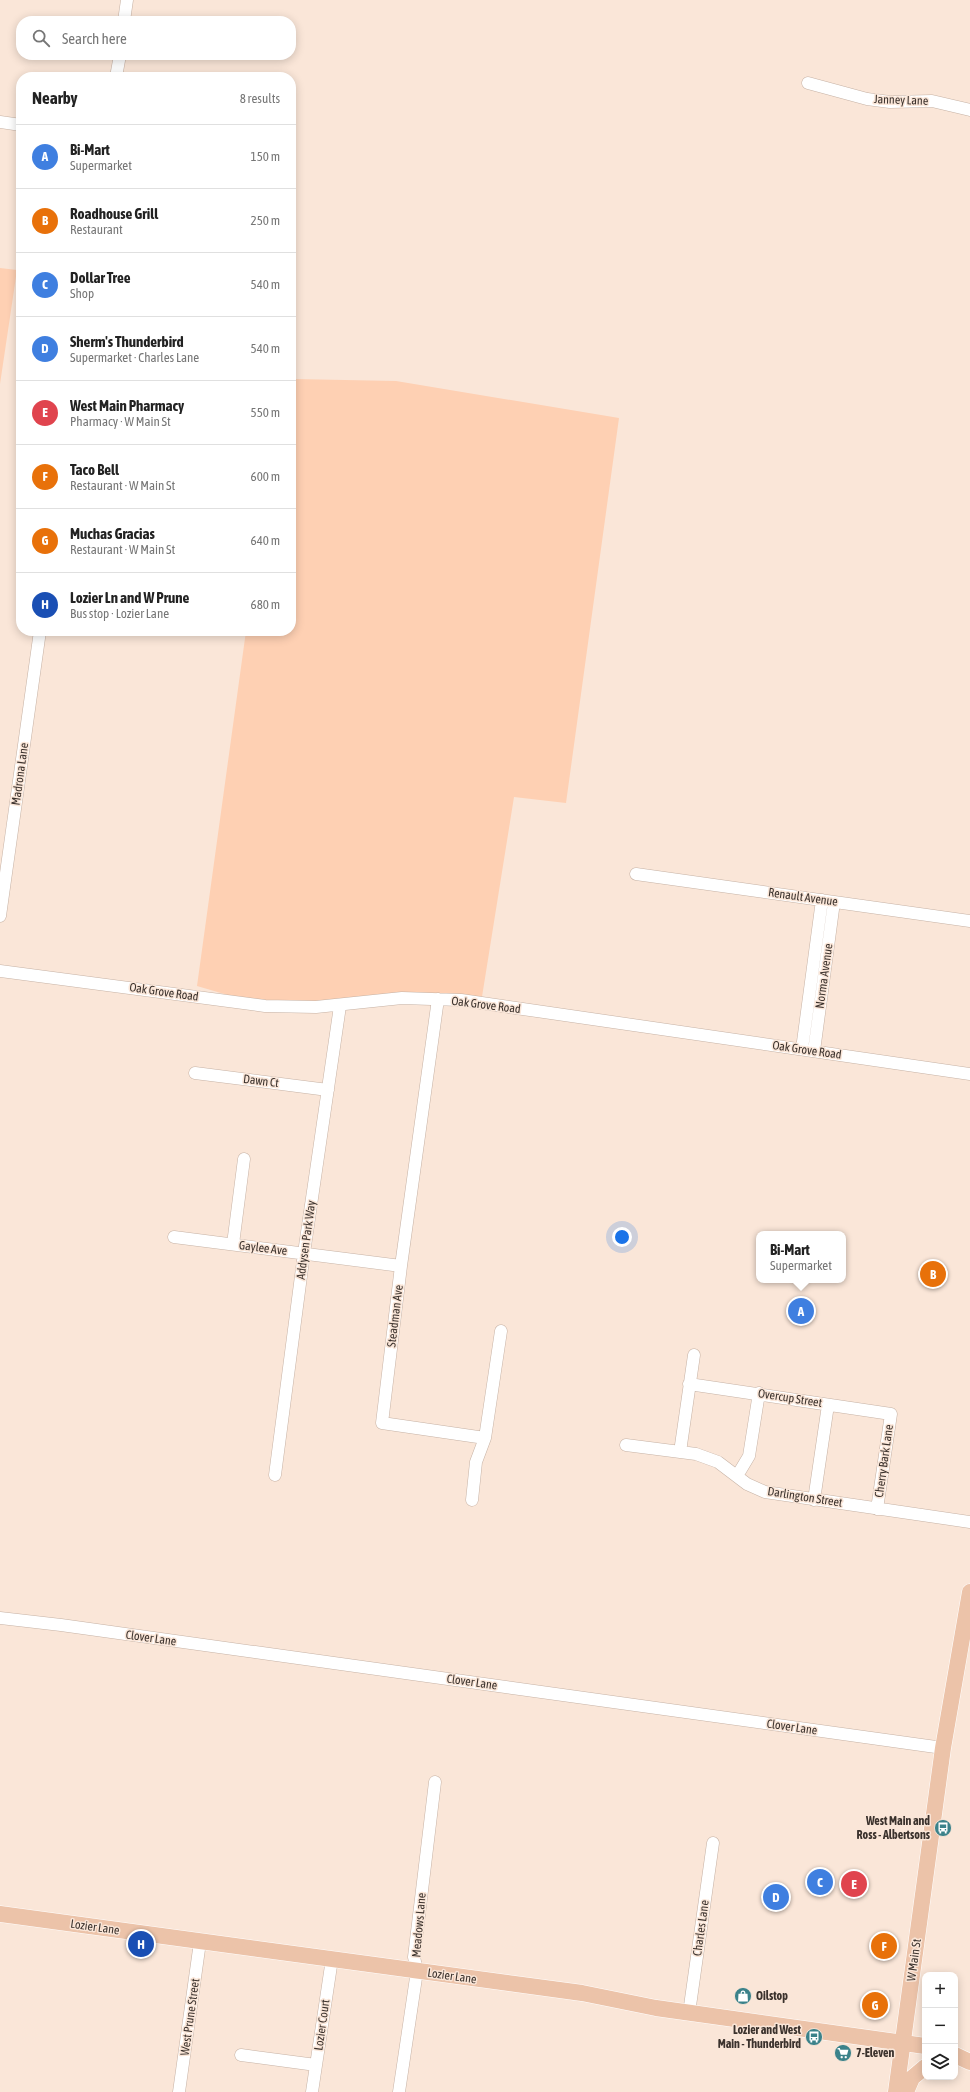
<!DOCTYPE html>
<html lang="en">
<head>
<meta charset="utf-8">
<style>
	body { margin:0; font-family:"Asap Condensed",sans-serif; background:#f2f2f2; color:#222 }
	.controls { position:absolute; right:12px; bottom:12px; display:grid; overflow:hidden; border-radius:8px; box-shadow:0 2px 10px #0003 }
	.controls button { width:36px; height:36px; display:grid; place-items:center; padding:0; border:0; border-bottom:1px solid #e0e0e0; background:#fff; color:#222; font:20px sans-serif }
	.you { position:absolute; left:622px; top:1237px; width:14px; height:14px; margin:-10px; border:3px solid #fff; border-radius:50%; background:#1a73e8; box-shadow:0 0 0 6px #1a73e833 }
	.badge { display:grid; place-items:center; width:26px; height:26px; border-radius:50%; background:#b45309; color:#fff; font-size:13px; font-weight:700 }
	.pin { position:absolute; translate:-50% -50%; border:2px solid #fff; box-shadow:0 1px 4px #0006 }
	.popup { position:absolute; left:756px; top:1231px; width:90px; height:52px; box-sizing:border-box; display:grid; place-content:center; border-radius:8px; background:#fff; filter:drop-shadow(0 1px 3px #0005); font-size:13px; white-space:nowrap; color:#767676 }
	.popup b { font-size:15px; color:#222 }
	.popup::after { content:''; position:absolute; left:50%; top:100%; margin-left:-8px; border:8px solid transparent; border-top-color:#fff }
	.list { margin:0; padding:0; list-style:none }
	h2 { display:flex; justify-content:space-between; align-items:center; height:52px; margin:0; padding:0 16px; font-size:17px }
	h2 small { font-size:13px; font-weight:400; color:#767676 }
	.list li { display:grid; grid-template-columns:26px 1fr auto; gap:12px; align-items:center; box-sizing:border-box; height:64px; padding:0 16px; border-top:1px solid #e0e0e0 }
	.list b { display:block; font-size:15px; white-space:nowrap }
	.list p { margin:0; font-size:13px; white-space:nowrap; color:#767676 }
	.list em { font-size:13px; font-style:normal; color:#767676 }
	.icon { flex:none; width:22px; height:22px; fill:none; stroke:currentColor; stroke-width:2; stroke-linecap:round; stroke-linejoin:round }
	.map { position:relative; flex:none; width:970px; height:2092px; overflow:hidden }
	.search { position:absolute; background:#fff; box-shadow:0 2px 10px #0003; left:16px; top:16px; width:280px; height:44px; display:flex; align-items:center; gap:10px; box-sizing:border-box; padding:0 14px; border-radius:16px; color:#767676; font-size:15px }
	.panel { position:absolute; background:#fff; box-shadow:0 2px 10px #0003; left:16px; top:72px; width:280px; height:564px; border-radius:16px }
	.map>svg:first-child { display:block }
</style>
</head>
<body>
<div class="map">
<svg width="970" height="2092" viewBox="0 0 970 2092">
	<rect width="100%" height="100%" fill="#fae6d8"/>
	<path fill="#fed0b3" d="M0,268L17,270L0,384Z
		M294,379L396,381L619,418L566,803L514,797L481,1003L421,998L265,1006L197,986L246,631H291V403Z"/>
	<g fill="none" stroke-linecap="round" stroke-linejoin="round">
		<g stroke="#c6b2a5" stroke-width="13">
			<path id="minor" d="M124,21L127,0
				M116,77L120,55
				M808,83L867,99L890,102L932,101L970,110
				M0,122L21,125
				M636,874L970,921
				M0,916L40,631
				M0,971L265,1006L316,1007L402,998L461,1000L970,1074
				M438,999L401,1266L382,1423L485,1438L501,1331
				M802,1049L822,900
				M814,1051L834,902
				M195,1073L328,1090
				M174,1237L401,1266
				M233,1244L244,1159
				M689,1384L891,1414L877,1509
				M626,1445L696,1454L718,1462L747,1484L765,1492L970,1522
				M680,1452L694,1355
				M275,1475L304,1253L340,1006
				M737,1476L749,1456L759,1393
				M472,1500L476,1462L485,1438
				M814,1500L828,1405
				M0,1618L61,1625L943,1748
				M689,2013L713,1843
				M241,2055L316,2065
				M179,2092L200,1942
				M312,2092L332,1959
				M399,2092L417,1971L414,1957L435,1782"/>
		</g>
		<g stroke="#fff" stroke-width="17">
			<path id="major" d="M0,1914L582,1993L656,2008L925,2046
				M955,2055L970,2062
				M896,2092L943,1748L970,1592
				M906,2092L912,2078L925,2067"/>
		</g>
		<use href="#minor" stroke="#fff" stroke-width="12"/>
		<use href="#major" stroke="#ecc3a9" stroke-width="16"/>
	</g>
	<defs>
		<g id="bus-disc" transform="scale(0.9)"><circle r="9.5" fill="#3b828a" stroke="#fae6d8"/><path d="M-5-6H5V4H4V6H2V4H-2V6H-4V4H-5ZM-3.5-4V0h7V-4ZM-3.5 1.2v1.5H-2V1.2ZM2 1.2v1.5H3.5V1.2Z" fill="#fff"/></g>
		<g id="shop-disc" transform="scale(0.9)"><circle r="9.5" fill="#3b828a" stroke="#fae6d8"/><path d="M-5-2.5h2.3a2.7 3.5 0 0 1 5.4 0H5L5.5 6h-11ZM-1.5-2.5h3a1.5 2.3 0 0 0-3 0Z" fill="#fff"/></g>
		<g id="supermarket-disc" transform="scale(0.9)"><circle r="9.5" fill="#3b828a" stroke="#fae6d8"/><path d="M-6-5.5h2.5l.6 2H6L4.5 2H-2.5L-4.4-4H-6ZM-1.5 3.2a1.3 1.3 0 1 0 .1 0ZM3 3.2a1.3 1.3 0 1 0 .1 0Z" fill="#fff"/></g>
	</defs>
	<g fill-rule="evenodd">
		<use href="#bus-disc" x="943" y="1828"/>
		<use href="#shop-disc" x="743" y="1996"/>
		<use href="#bus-disc" x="814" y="2037"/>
		<use href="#supermarket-disc" x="843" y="2053"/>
	</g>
	<g text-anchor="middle" stroke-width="3" stroke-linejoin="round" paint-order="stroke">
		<g font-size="12" fill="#3b322d" stroke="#fae6d8">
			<text transform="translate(901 100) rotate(2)" y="4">Janney Lane</text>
			<text transform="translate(20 774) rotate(-82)" y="4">Madrona Lane</text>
			<text transform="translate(803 897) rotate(8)" y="4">Renault Avenue</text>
			<text transform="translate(824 976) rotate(-82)" y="4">Norma Avenue</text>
			<text transform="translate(164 992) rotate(8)" y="4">Oak Grove Road</text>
			<text transform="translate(486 1005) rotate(7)" y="4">Oak Grove Road</text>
			<text transform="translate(807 1050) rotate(8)" y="4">Oak Grove Road</text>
			<text transform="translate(261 1081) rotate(7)" y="4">Dawn Ct</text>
			<text transform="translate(306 1240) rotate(-82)" y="4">Addysen Park Way</text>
			<text transform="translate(263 1248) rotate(7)" y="4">Gaylee Ave</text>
			<text transform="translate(395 1316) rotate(-83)" y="4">Steadman Ave</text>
			<text transform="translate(790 1398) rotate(9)" y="4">Overcup Street</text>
			<text transform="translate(884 1461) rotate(-82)" y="4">Cherry Bark Lane</text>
			<text transform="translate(805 1497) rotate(9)" y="4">Darlington Street</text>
			<text transform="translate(151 1638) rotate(8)" y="4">Clover Lane</text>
			<text transform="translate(472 1682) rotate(8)" y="4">Clover Lane</text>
			<text transform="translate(792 1727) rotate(8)" y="4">Clover Lane</text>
			<text transform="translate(419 1925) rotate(-85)" y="4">Meadows Lane</text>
			<text transform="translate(95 1927) rotate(8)" y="4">Lozier Lane</text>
			<text transform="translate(701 1928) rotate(-82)" y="4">Charles Lane</text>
			<text transform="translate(914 1960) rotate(-82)" y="4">W Main St</text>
			<text transform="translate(452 1976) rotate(8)" y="4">Lozier Lane</text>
			<text transform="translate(190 2017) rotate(-82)" y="4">West Prune Street</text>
			<text transform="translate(322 2025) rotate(-82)" y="4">Lozier Court</text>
		</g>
		<g font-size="12" font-weight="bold" fill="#3b322d" stroke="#fae6d8" text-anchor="end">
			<text x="930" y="1825">West Main and<tspan x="930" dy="14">Ross - Albertsons</tspan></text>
			<text x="756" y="2000" text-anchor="start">Oilstop</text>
			<text x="801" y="2034">Lozier and West<tspan x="801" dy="14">Main - Thunderbird</tspan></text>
			<text x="856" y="2057" text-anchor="start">7-Eleven</text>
		</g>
	</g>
</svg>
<div class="controls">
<button>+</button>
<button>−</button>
<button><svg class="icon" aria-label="layers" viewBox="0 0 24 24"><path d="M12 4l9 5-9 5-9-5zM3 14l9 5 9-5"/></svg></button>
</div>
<div class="you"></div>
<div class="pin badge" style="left:801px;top:1311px;background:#3f7fe0">A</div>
<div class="popup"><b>Bi-Mart</b>Supermarket</div>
<div class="pin badge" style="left:933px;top:1274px;background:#e8710a">B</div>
<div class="pin badge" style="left:820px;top:1882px;background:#3f7fe0">C</div>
<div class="pin badge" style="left:776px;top:1897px;background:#3f7fe0">D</div>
<div class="pin badge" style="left:854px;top:1884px;background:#e0444e">E</div>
<div class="pin badge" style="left:884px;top:1946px;background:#e8710a">F</div>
<div class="pin badge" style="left:875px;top:2005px;background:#e8710a">G</div>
<div class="pin badge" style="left:141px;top:1944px;background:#1a4fb4">H</div>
<div class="search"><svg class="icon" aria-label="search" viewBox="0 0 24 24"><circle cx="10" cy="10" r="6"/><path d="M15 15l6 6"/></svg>Search here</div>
<section class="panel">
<h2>Nearby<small>8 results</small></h2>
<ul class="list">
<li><span class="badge" style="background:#3f7fe0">A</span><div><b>Bi-Mart</b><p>Supermarket</p></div><em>150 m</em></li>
<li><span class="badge" style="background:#e8710a">B</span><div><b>Roadhouse Grill</b><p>Restaurant</p></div><em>250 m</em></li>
<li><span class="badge" style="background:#3f7fe0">C</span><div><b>Dollar Tree</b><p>Shop</p></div><em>540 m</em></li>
<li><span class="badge" style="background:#3f7fe0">D</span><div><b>Sherm's Thunderbird</b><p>Supermarket · Charles Lane</p></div><em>540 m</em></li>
<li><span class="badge" style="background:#e0444e">E</span><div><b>West Main Pharmacy</b><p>Pharmacy · W Main St</p></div><em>550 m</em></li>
<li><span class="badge" style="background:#e8710a">F</span><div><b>Taco Bell</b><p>Restaurant · W Main St</p></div><em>600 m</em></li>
<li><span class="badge" style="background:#e8710a">G</span><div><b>Muchas Gracias</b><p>Restaurant · W Main St</p></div><em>640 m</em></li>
<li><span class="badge" style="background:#1a4fb4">H</span><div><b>Lozier Ln and W Prune</b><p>Bus stop · Lozier Lane</p></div><em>680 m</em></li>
</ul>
</section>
</div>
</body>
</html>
